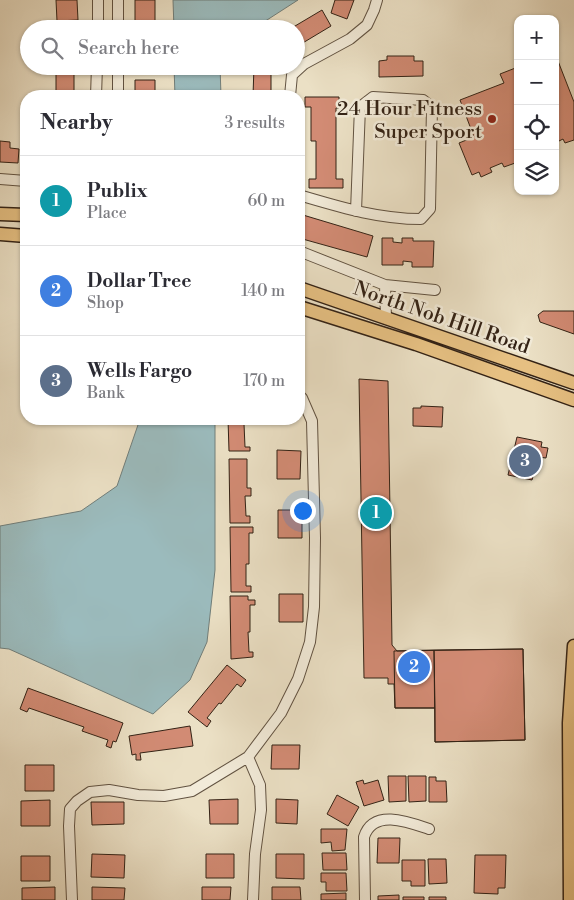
<!DOCTYPE html>
<html lang="en">
<head>
<meta charset="utf-8">
<style>
	body { margin:0; font-family:"Libre Bodoni",serif; background:#f2f2f3; color:#2b2b33 }
	.controls { position:absolute; right:15px; top:15px; display:grid; overflow:hidden; border-radius:10px; box-shadow:0 1px 4px #0004 }
	.controls button { width:45px; height:45px; display:grid; place-items:center; padding:0; border:0; border-bottom:1px solid #e1e1e2; background:#fff; color:#2b2b33; font:25px sans-serif }
	.you { position:absolute; left:302px; top:510px; width:18px; height:18px; margin:-12px; border:4px solid #fff; border-radius:50%; background:#1a73e8; box-shadow:0 0 0 8px #1a73e833 }
	.badge { display:grid; place-items:center; width:32px; height:32px; border-radius:50%; background:#8f2418; color:#fff; font-size:16px; font-weight:700 }
	.pin { position:absolute; translate:-50% -50%; border:2px solid #fff; box-shadow:0 1px 5px #0006 }
	.list { margin:0; padding:0; list-style:none }
	h2 { display:flex; justify-content:space-between; align-items:center; height:65px; margin:0; padding:0 20px; font-size:21px }
	h2 small { font-size:16px; font-weight:400; color:#7c7c81 }
	.list li { display:grid; grid-template-columns:32px 1fr auto; gap:15px; align-items:center; box-sizing:border-box; height:90px; padding:0 20px; border-top:1px solid #e1e1e2 }
	.list b { display:block; font-size:19px; white-space:nowrap }
	.list p { margin:0; font-size:16px; white-space:nowrap; color:#7c7c81 }
	.list em { font-size:16px; font-style:normal; color:#7c7c81 }
	.icon { flex:none; width:28px; height:28px; fill:none; stroke:currentColor; stroke-width:2; stroke-linecap:round; stroke-linejoin:round }
	.map { position:relative; flex:none; width:574px; height:900px; overflow:hidden }
	.search { position:absolute; background:#fff; box-shadow:0 1px 4px #0004; left:20px; top:20px; width:285px; height:55px; display:flex; align-items:center; gap:12px; box-sizing:border-box; padding:0 18px; border-radius:28px; color:#7c7c81; font-size:19px }
	.panel { position:absolute; background:#fff; box-shadow:0 1px 4px #0004; left:20px; top:90px; width:285px; height:335px; border-radius:20px }
	.map>svg:first-child { display:block }
</style>
</head>
<body>
<div class="map">
<svg width="574" height="900" viewBox="0 0 574 900">
	<rect width="100%" height="100%" fill="#ebe0c5"/>
	<filter id="stains"><feTurbulence type="fractalNoise" baseFrequency=".004" numOctaves="4"/><feColorMatrix values="0 0 0 0 .2 0 0 0 0 .09 0 0 0 0 .02 0 0 0 .5 -.17"/></filter>
	<radialGradient id="worn" r=".72"><stop offset=".6" stop-color="#630" stop-opacity="0"/><stop offset="1" stop-color="#630" stop-opacity=".3"/></radialGradient>
	<path fill="#9bbbbd" stroke="#717e7a" d="M173,0H298L253,29H174Z
		M174,66H220L221,96H175Z
		M140,419H215V570L207,642L190,680L153,714L9,649L0,648V526L81,511L117,486Z"/>
	<path fill="#d28b74" stroke="#332215" d="M56,0H77L78,20L57,21Z
		M135,0H155V27H135Z
		M335,0H354L347,19L331,13Z
		M322,10L331,26L296,47V29H290Z
		M387,56H414V61H423V76L379,77V61L387,60Z
		M558,61L574,102V140L565,143L563,139L555,143V62Z
		M56,66H74V91H56Z
		M137,66H156V73H137Z
		M254,66H271V96H253Z
		M518,67V162L504,167L502,163L490,168L492,172L481,177L479,172L472,175L459,143L474,137L460,100L504,83L500,74Z
		M135,80H155V96H135Z
		M305,97H339V108H336V179H343V188H309V179H316V141H311V107H305Z
		M0,141L10,142V148L19,149L18,163L0,162Z
		M303,215L373,236L367,257L299,238V228Z
		M382,238H393V242L402,243V238H413V241H434L433,267H412V262L403,261V265H382Z
		M543,311H574V334L540,322L538,315Z
		M359,379L388,381L392,645L397,651L523,649L525,740L435,742V708H395L394,684H388V678H364Z
		M421,406L443,407L442,427L413,426V408H421Z
		M228,419H247V424H244L245,447H250V451H229Z
		M517,437L542,442L541,447L548,448L546,458L538,457L532,480L508,475Z
		M277,450L301,451L300,479H277Z
		M229,459H247V488H251V496H245L246,516H250V523H230Z
		M278,510H302V538H278Z
		M230,527H253V533H249V564H246V586H251V592H231Z
		M279,594H303V622H279Z
		M230,596H248V600H255V605H250V632H248L249,652H253V657L231,659Z
		M523,649L525,740L435,742L434,650Z
		M434,650L435,708H395L394,651Z
		M227,665L246,680L241,687L237,684L221,704L219,703L207,718L211,721L207,727L188,712Z
		M28,688L123,723L116,742L113,741L111,748L106,746L108,740L82,731L84,727L29,708L27,712L20,709Z
		M190,726L193,746L140,753L141,760H136V754L132,755L129,736Z
		M272,745H300L299,769H271Z
		M25,765H54V791H25Z
		M388,776H406V801L389,802Z
		M408,776H426V801L409,802Z
		M429,777H436V781H446L447,802H429Z
		M363,780L364,784L378,780L384,800L364,806L356,782Z
		M337,795L359,807L348,826L327,814Z
		M238,799V824H210L209,800Z
		M276,799L298,800L297,824L276,823Z
		M50,800V826H21V801Z
		M91,802H124V824L92,825Z
		M321,829H347L345,850L332,851L331,842L321,843Z
		M378,838H400L399,863H377Z
		M322,853H346L347,870H323Z
		M92,854L125,855L124,878L91,877Z
		M206,854H234V878H206Z
		M276,854H304V879L276,878Z
		M475,855H506L505,888H498V894L474,893Z
		M21,856H50V881H21Z
		M428,859H446L447,883L429,884Z
		M402,860H425V886H411V881H402Z
		M321,873H346L347,891H326V882H321Z
		M55,887V900H22V888Z
		M92,887L125,888L124,900H92Z
		M202,887H231L230,900H202Z
		M272,887H300L301,900H272Z
		M346,893V900H321V894Z
		M399,895V900H378V896Z
		M403,897H424V900H403Z
		M429,897H446V900H429Z"/>
	<g fill="none" stroke-linecap="round" stroke-linejoin="round">
		<g stroke="#615241" stroke-width="12">
			<path id="minor" d="M118,0V29
				M98,29V0
				M96,96L97,66
				M118,96V66
				M290,96L292,75L304,64L350,39L367,25L374,10L377,0
				M0,179L26,181
				M299,195C340,207 378,219 421,219L430,209L432,107L423,100L373,97L360,107L356,211
				M299,251L385,285L435,290
				M385,285L386,318
				M248,757L260,785L261,810L255,854L253,900
				M72,900L69,826L70,809L77,801L90,792L109,790L138,795L164,796L192,791L248,757L281,713L298,679L310,642L314,607L315,538L312,421L302,398L299,395
				M365,900L364,837C373,808 409,822 429,829"/>
		</g>
		<g stroke="#332215" stroke-width="15">
			<path id="major" d="M0,214L26,215
				M0,234L26,236
				M299,288L574,383
				M299,307L416,344L574,400
				M570,900L569,723L574,646"/>
		</g>
		<use href="#minor" stroke="#f2ebd9" stroke-width="10"/>
		<use href="#major" stroke="#e6c082" stroke-width="12"/>
	</g>
	<circle fill="#8f2418" stroke="#f2ebd9" stroke-width="2" cx="492" cy="119" r="5"/>
	<g text-anchor="middle" stroke-width="5" stroke-linejoin="round" paint-order="stroke">
		<g font-size="20" fill="#332215" stroke="#f2ebd9" text-anchor="end">
			<text x="482" y="115">24 Hour Fitness<tspan x="482" dy="23">Super Sport</tspan></text>
		</g>
		<g font-size="20" fill="#332215" stroke="#f2ebd9">
			<text transform="translate(442 317) rotate(19)" y="7">North Nob Hill Road</text>
		</g>
	</g>
	<rect width="100%" height="100%" filter="url(#stains)"/>
	<rect width="100%" height="100%" fill="url(#worn)"/>
</svg>
<div class="controls">
<button>+</button>
<button>−</button>
<button><svg class="icon" aria-label="locate" viewBox="0 0 24 24"><circle cx="12" cy="12" r="6"/><path d="M12 2v4M12 18v4M2 12h4M18 12h4"/></svg></button>
<button><svg class="icon" aria-label="layers" viewBox="0 0 24 24"><path d="M12 4l9 5-9 5-9-5zM3 14l9 5 9-5"/></svg></button>
</div>
<div class="you"></div>
<div class="pin badge" style="left:376px;top:513px;background:#0f9aa8">1</div>
<div class="pin badge" style="left:414px;top:667px;background:#3f7fe0">2</div>
<div class="pin badge" style="left:525px;top:461px;background:#5c6f8a">3</div>
<div class="search"><svg class="icon" aria-label="search" viewBox="0 0 24 24"><circle cx="10" cy="10" r="6"/><path d="M15 15l6 6"/></svg>Search here</div>
<section class="panel">
<h2>Nearby<small>3 results</small></h2>
<ul class="list">
<li><span class="badge" style="background:#0f9aa8">1</span><div><b>Publix</b><p>Place</p></div><em>60 m</em></li>
<li><span class="badge" style="background:#3f7fe0">2</span><div><b>Dollar Tree</b><p>Shop</p></div><em>140 m</em></li>
<li><span class="badge" style="background:#5c6f8a">3</span><div><b>Wells Fargo</b><p>Bank</p></div><em>170 m</em></li>
</ul>
</section>
</div>
</body>
</html>
